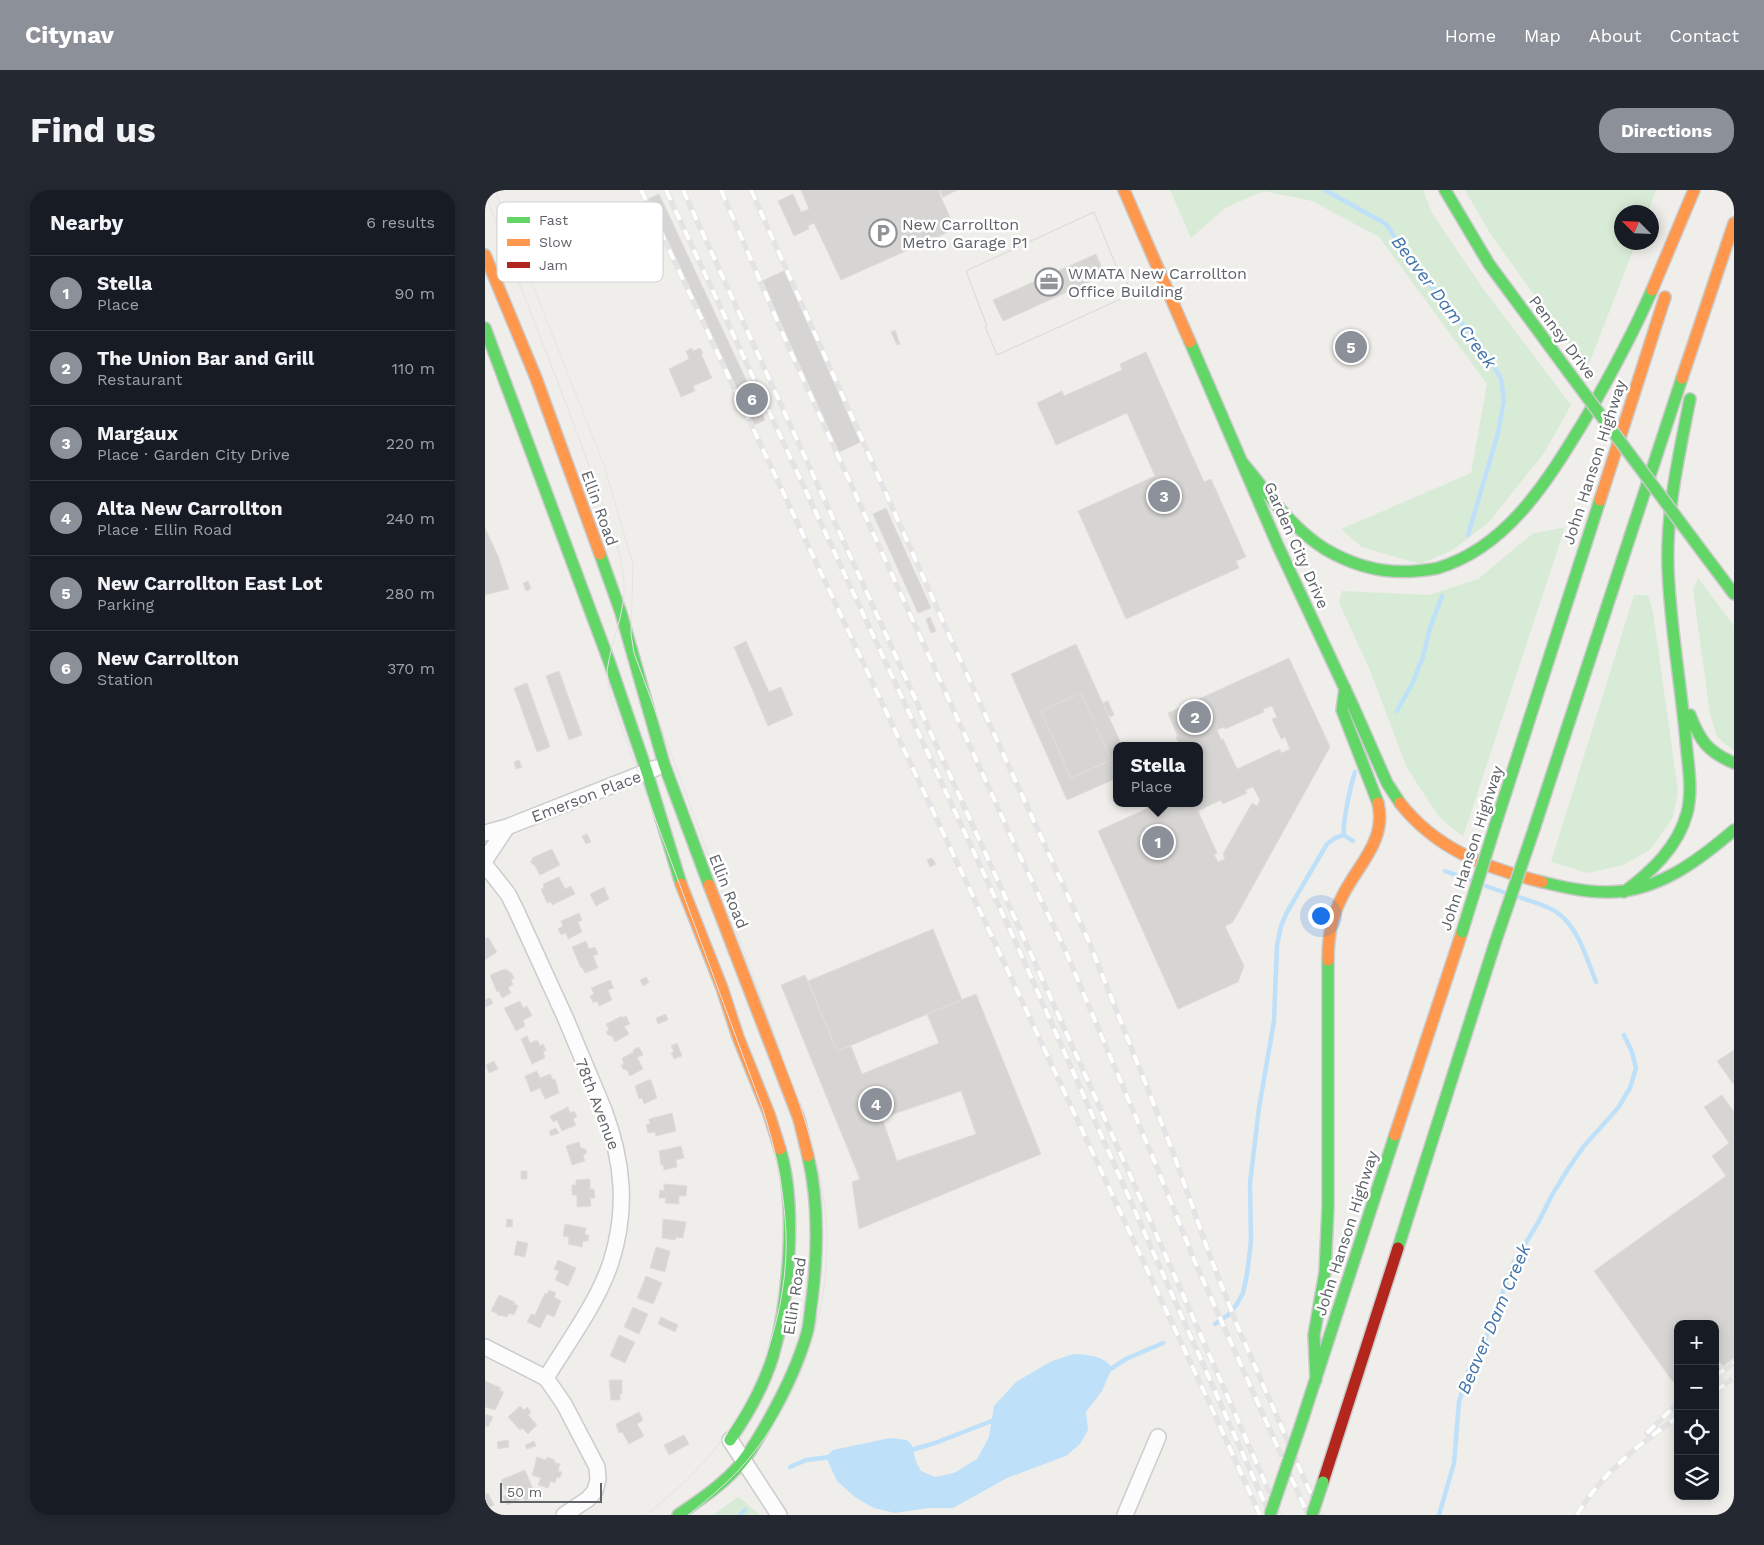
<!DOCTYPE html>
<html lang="en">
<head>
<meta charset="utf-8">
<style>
	body { margin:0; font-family:"Work Sans",sans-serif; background:#242831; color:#f1f3f6 }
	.controls { position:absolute; right:15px; bottom:15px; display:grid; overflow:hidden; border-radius:10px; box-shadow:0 2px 12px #0003 }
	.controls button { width:45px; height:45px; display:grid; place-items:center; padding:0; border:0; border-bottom:1px solid #363941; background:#171b24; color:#f1f3f6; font:25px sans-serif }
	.compass { position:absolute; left:1129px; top:15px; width:45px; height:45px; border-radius:50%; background:#171b24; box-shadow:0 2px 12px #0003; rotate:294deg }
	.scale { position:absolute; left:15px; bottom:12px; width:102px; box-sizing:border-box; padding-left:5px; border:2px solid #5f6368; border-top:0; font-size:14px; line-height:18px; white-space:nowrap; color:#5f6368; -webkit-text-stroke:4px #fff; paint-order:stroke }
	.you { position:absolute; left:835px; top:725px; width:18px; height:18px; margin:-12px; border:4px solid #fff; border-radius:50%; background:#1a73e8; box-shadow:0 0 0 8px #1a73e833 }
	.badge { display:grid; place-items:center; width:32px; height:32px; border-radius:50%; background:#8c9099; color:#fff; font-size:16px; font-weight:700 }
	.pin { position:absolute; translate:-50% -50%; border:2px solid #fff; box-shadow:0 1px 5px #0006 }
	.popup { position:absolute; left:628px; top:552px; width:90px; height:65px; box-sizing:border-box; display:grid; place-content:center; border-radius:10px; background:#171b24; filter:drop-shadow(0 1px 4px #0005); font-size:16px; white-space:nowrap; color:#9ea1a6 }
	.popup b { font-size:19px; color:#f1f3f6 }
	.popup::after { content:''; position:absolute; left:50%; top:100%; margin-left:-10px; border:10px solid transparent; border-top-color:#171b24 }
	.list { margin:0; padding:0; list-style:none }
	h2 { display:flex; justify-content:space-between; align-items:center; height:65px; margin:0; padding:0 20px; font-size:21px }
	h2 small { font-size:16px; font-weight:400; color:#9ea1a6 }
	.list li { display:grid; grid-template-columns:32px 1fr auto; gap:15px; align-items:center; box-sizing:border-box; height:75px; padding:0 20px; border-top:1px solid #363941 }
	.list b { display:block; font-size:19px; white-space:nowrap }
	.list p { margin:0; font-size:16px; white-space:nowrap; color:#9ea1a6 }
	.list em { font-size:16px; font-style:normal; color:#9ea1a6 }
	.icon { flex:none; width:28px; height:28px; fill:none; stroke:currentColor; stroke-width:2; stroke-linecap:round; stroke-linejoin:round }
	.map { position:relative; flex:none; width:1249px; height:1325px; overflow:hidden; border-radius:20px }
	header { display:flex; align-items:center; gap:30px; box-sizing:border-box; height:70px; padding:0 25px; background:#8c9099; color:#fff }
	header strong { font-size:24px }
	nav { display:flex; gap:28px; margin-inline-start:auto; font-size:18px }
	.intro { display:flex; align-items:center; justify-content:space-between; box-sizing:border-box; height:120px; padding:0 30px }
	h1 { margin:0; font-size:35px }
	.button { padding:12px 22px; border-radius:20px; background:#8c9099; color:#fff; font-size:18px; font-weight:700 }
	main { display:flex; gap:30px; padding:0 30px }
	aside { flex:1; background:#171b24; border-radius:20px; box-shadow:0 2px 12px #0003 }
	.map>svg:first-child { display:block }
</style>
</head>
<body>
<header>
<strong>Citynav</strong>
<nav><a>Home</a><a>Map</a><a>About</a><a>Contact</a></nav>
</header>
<div class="intro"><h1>Find us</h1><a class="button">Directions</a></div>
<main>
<aside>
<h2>Nearby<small>6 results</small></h2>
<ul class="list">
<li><span class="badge">1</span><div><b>Stella</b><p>Place</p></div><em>90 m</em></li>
<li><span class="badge">2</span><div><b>The Union Bar and Grill</b><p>Restaurant</p></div><em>110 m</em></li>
<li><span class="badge">3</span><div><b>Margaux</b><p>Place · Garden City Drive</p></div><em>220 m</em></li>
<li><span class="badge">4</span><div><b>Alta New Carrollton</b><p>Place · Ellin Road</p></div><em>240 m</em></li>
<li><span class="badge">5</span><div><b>New Carrollton East Lot</b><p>Parking</p></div><em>280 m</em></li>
<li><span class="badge">6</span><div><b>New Carrollton</b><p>Station</p></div><em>370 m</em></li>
</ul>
</aside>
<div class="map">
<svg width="1249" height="1325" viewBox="0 0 1249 1325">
	<rect width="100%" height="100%" fill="#efeeea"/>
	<path fill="#d8ebd6" d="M685,0H938L947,23L999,100L1086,215L1059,263L1004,332L968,360L935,374L877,357L856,339L986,283L1002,194L894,47L827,11L779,1L740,18L706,48Z
		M980,0H1171L1163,22H1136V52L1151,53L1102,179L1006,45Z
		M1080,337L978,647L954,627L922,578L885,480L854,413L857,401L944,405L993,389L1047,344Z
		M1213,388L1249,436V561L1232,547L1225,524L1208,400Z
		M1149,405H1163L1168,422L1193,601L1188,627L1165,660L1138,675L1103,683L1066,672Z
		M254,1307L275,1325H228L253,1307Z"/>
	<path fill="#bfe0f9" d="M588,1164C602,1165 619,1165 627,1178L617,1201L601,1222L603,1240L595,1254L581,1266L522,1288L468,1318H443L410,1323L389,1318L371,1308L352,1291L341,1267L348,1260L405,1248L422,1250L427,1255L431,1272L436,1281L450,1287L469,1283L492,1269L504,1247L509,1216L531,1192L565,1172Z"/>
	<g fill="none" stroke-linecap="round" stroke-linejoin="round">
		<path stroke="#bfe0f9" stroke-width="4.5" d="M840,0L901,34L921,64L1004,168L1016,189L1019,210L1013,243L983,345
			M912,521L927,494L938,467L945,438L957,406
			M868,651L859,645C857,634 866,594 870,582
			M960,681L985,690
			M1001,696L1018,702
			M1034,707C1047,712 1063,715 1074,724C1094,739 1102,770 1111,792
			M730,1134L743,1125L752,1114L758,1103L762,1084L766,1051L765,993L774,918L789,831L792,755L796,736L802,722L842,654L850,648L859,645
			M624,1180L641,1169L678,1153
			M423,1261L450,1253L512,1229
			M305,1277L321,1270L345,1267
			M255,1325L260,1320
			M954,1325L969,1273L974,1212L984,1179L997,1159L1028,1074L1054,1031L1067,1005L1083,979L1099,956L1133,918L1145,898L1151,878L1147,862L1139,845"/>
	</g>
	<path fill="#d6d5d3" stroke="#deddd9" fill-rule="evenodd" d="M316,0H453L470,39L356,90L329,33L323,36L324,39L309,46L293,11L308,4L316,22L324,19Z
		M454,0H472L458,7Z
		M174,4L280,230L269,235L163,9Z
		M609,22L632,78L635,77L647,104L512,165L500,137L502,136L481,81ZM611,64L620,85L518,131L508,110Z
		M609,22L632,78L635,77L647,104L512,165L500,137L502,136L481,81Z
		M301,80L378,251L354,262L277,91Z
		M410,140L415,154L412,155L406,142Z
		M207,158L208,161L215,158L218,163L216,164L227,188L208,196L210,201L196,207L184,179L204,169L201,161Z
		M661,162L719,292L726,289L761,367L751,371L754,378L641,429L593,321L670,286L642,223L571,255L552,213L577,201L579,206L637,180L635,174Z
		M401,318L446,418L433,423L388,324Z
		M0,338L13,366L24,399L0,405Z
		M43,391L46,399L41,401L38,393Z
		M445,427L451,441L446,443L441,429Z
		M261,451L284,502L296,497L308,525L283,536L249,457Z
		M591,454L637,556H632V588L582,610L526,484ZM596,503L626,570L586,588L556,521Z
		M804,468L845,557L748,732L740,736L759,776L753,792L693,819L613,641L674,613H714V556H695L691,547H693L683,523ZM787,516L792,527L787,529L796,549L800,547L805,559L796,563L795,559L752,579L738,549L736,550L732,540L739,537L740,539L779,522L778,519ZM768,597L775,610L772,616L767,613L738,664L740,669L733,672L729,665L732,663L713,621L736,610L738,614L762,603L760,600Z
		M74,481L97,545L84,550L61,486Z
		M42,493L65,557L52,562L29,498Z
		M596,503L626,570L586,588L556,521Z
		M623,511L629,525L625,527L618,513Z
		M34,570L37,577L31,579L29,572Z
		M102,644L106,652L101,654L97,646Z
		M67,659L75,675L55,685L49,674L48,675L45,671L48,670L47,668Z
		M447,668L451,674L445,677L442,670Z
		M74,687L80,699L86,696L90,704L67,715L66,712L62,713L56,699L59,698L58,694Z
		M119,697L124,709L111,716L105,704Z
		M94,723L97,730L93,732L97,742L83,749L81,743L76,745L73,739L78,736L76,731Z
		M448,739L477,810L352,861L323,791Z
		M3,747L12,762L0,770V749Z
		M101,751L104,759L110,757L113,764L108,766L113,778L100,783L97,777L96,778L87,757Z
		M20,779L21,780H23L25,783L26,782L29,788L26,790L28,795L23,797L26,803L17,808L14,801L12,802L5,785Z
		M320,785L352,861L366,856L377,884L454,853L442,824L491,804L556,964L374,1039L367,992L375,989L296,795ZM476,901L491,944L412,971L397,928Z
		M161,787L164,792L158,796L155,790Z
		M125,790L129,798L123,800L127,810L114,816L112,811L108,813L105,806L109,804L106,798Z
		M5,808L8,813L1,817L0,810Z
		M35,811L38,818L42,816L47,826L38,830L40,836L31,841L19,818Z
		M181,824L183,830L173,834L171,828Z
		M137,826L138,828L141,826L145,834L139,836L144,844L130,852L127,846L123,845L121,842L124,840L121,834Z
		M42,846L45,853L52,850L55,856L58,854L61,860L58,862L60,868L47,874L36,849Z
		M192,853L197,866L189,869L186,863L189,861L186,856Z
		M154,857L158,865L152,867L158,879L145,886L142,880L138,879L136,875L139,874L137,868L149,862L148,860Z
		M1249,860V895L1232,871Z
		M9,871L13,879L4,883L1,875Z
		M52,881L55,888L65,884L68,890L70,889L74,903L60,909L55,898L46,902L40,886Z
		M163,890H166L172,908L159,914L157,908L154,909L150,896Z
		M1237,905L1249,922V1168L1238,1176L1230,1165V1134H1193V1188L1188,1192L1109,1081L1241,986L1227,966L1244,953L1219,917Z
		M83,917L85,923L89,921L92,927L88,929L91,935L77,941L72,930L68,932L65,926Z
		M187,923L191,941L171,946L170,942L163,943L161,935L165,934L164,929Z
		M71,938L74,943L66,946L64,941Z
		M94,952L96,958L100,959L102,962L98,966L100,971L87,975L81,956Z
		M196,956L199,968L191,970L192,977L179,980L178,974L176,975L174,961Z
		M36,981H42V989H36Z
		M105,989V999H109L110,1008H105L106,1016L92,1017V1005H87V995H91V990Z
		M179,994L202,996L201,1006H194V1014L180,1013L181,1008H174L175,1000L179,1001Z
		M22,1029L28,1030L27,1037H21Z
		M178,1029L201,1032L198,1048L191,1047L190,1050L177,1048Z
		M80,1034L101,1038L100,1044L104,1046L103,1051H98L97,1057L83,1054L84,1047L78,1046Z
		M32,1051L43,1053L40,1067L29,1065Z
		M171,1057L185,1061L180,1082L165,1078Z
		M73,1070L91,1078L83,1096L70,1090L74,1081L69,1079Z
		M161,1086L177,1093L168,1114L152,1108Z
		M64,1100L71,1103L69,1107L76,1111L69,1127L62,1124L55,1138L42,1132L46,1124L50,1125L60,1103L62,1104Z
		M14,1105L30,1112L29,1114L33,1116L29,1125L24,1123L22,1127L15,1125V1126L12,1125L13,1124L6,1121Z
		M148,1117L163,1124L154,1144L139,1137Z
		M176,1127L193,1135L190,1142L173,1134Z
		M134,1145L150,1152L140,1173L125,1166Z
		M124,1190H137V1204H135V1210H126Z
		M0,1191L16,1198L14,1200L19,1202L10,1220L0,1217Z
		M35,1216L39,1220L42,1217L46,1222L43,1225L52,1235L43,1244L37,1238L35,1240L23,1227Z
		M154,1222L158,1230L152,1234L159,1246L144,1254L137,1242L134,1243L131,1234Z
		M1,1224L8,1227L3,1237L0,1235Z
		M199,1245L204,1254L184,1265L179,1255Z
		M23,1250L24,1257L13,1259L12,1252Z
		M49,1251L51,1256L42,1259L40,1255Z
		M52,1267L61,1270L62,1267L70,1270L69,1272L75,1274L73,1281L77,1282L75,1288L72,1287L70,1293L66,1291L63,1298L53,1295L56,1288L47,1285Z
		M40,1280L51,1306L40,1311L39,1308L22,1315L18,1306L22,1304L16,1290Z
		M3,1303L9,1315L3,1318L5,1322L0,1325V1305Z"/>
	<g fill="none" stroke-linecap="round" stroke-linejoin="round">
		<g stroke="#cbcccc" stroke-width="18">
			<path id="street" d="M0,643L22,637L171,578
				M0,670L22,637
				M0,675L23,704L31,720L80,827L119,920C138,971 143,1019 126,1072C113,1112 83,1152 61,1188
				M0,1157L61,1188L79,1214L112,1277L113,1289L110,1301L103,1309L79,1325
				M245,1250L294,1325
				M640,1325L673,1247"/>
		</g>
		<g stroke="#cacacb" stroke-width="14">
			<path id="fast" d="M960,0L1004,74L1085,184
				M0,138L124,471L162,582L196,694
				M705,152L793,356L868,516L902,593L915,613
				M757,272C782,302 806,338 840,359C867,375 899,384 931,381C938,380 946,380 953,378C1023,357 1063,290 1099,231C1124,188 1147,146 1167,100
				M1216,360L1249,404
				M115,364L136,423L179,574L224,695
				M860,498L857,520L893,613
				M1205,525C1215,551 1223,562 1249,573
				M1010,636L1115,310
				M1049,639L1197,188
				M1057,692C1078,697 1099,702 1121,702C1171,703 1213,671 1249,640
				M1139,702C1166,682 1193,657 1202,623C1208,600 1203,575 1201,552C1196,494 1185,436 1183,378C1181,321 1194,265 1205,209
				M913,1058L1010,753
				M831,1190L829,1145L840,1082L843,1017V770
				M815,1237L910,945
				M245,1250C263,1224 279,1196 288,1166C304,1110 312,1015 295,959
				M193,1325C213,1311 233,1298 250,1280C263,1267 272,1250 282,1233C298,1205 313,1175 322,1143C325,1132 325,1120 327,1109C333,1061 334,1013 323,966"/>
		</g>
		<g stroke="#cacacb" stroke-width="14">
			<path id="slow" d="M639,0L705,152
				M0,65L51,188L115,364
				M1167,100L1209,0
				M1197,188L1249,33
				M1115,310L1180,107
				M915,613C951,659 1001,678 1057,692
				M196,694L237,798L253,847L284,924L295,959
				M224,695L314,929L323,966
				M843,770C843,745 847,725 859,703C874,674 902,649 893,613
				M910,945L977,742"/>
		</g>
		<g stroke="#cacacb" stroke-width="14">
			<path id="jam" d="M838,1292L913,1058"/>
		</g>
		<use href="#street" stroke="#fdfcfc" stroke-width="15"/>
		<use href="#fast" stroke="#63d668" stroke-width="11"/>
		<use href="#slow" stroke="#ff974d" stroke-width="11"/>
		<use href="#jam" stroke="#b3261e" stroke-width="11"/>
		<path stroke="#e4e4e4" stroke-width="1" d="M10,0L119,275L148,375L146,444L149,463L311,903C321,934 332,965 337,998C353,1091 328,1187 269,1262C251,1286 227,1306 203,1325
			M0,3C37,103 78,201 113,301C123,330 137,361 139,392C141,422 126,451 122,481L123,492L126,509L278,920C291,960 299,1001 301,1043C304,1118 274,1208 225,1265C206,1287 184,1307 161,1325"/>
		<g stroke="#e4e4e4" stroke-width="5.5">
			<path id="rail" d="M156,0L509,751L728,1221L775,1325
				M181,0L526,742L785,1325
				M198,0C399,441 602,880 794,1325
				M236,0L304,158L534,664L581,762L669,970L710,1072L823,1325
				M266,0L464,445L604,752L688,962L725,1066L752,1135L835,1325
				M1230,1186L1249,1173
				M1230,1201L1249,1188
				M1162,1243L1193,1213
				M1092,1325C1116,1284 1154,1254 1193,1227"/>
		</g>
		<use href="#rail" stroke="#fff" stroke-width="4" stroke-dasharray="11" stroke-linecap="butt"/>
		<g stroke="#cacacb" stroke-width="14" stroke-linecap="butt">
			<path id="fast-bridge" d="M1085,184L1216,360
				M977,742L1010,636
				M1010,753L1049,639
				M785,1325L815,1237
				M827,1325L838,1292"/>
		</g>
		<use href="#fast-bridge" stroke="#63d668" stroke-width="11"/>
	</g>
	<defs>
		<g id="parking-ring" transform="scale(1.4375)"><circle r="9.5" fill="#fff" stroke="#919496" stroke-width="1.5"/><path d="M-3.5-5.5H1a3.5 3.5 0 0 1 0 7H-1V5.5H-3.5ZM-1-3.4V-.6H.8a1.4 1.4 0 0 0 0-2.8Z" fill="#919496"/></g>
		<g id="office-ring" transform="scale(1.4375)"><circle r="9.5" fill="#fff" stroke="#919496" stroke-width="1.5"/><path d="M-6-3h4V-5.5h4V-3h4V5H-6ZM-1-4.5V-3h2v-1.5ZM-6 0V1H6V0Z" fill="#919496"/></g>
	</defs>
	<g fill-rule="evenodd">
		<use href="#parking-ring" x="398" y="43"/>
		<use href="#office-ring" x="564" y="92"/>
	</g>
	<g text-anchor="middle" stroke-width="5" stroke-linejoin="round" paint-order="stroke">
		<g font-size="16" fill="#5f6368" stroke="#fff" text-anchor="start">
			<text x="417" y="40">New Carrollton<tspan x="417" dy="18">Metro Garage P1</tspan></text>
			<text x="583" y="89">WMATA New Carrollton<tspan x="583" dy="18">Office Building</tspan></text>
		</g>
		<g font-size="16" fill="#5f6368" stroke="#fff">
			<text transform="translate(1078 147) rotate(53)" y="6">Pennsy Drive</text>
			<text transform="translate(1109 272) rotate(-72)" y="6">John Hanson Highway</text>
			<text transform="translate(115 318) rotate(70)" y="6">Ellin Road</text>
			<text transform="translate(812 355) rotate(66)" y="6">Garden City Drive</text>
			<text transform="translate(101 606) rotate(-21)" y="6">Emerson Place</text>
			<text transform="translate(986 658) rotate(-72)" y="6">John Hanson Highway</text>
			<text transform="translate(244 701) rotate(68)" y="6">Ellin Road</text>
			<text transform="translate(113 914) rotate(69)" y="6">78th Avenue</text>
			<text transform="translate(861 1043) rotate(-72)" y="6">John Hanson Highway</text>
			<text transform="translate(309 1106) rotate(-81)" y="6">Ellin Road</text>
		</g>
		<g font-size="18" font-style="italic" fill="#4174aa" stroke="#fff">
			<text transform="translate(959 112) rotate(53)" y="6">Beaver Dam Creek</text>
			<text transform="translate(1009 1129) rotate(-67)" y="6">Beaver Dam Creek</text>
		</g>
	</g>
	<rect x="12" y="12" width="166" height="80" rx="8" fill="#fff" stroke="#cfd0d2" stroke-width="1"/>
	<rect x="22" y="27" width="23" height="6" fill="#63d668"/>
	<rect x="22" y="49" width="23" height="7" fill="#ff974d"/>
	<rect x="22" y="72" width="23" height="6" fill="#b3261e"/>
	<g font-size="14" fill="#5f6368">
		<text x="54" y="35">Fast</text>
		<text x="54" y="57">Slow</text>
		<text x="54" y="80">Jam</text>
	</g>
</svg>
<div class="controls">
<button>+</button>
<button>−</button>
<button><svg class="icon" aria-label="locate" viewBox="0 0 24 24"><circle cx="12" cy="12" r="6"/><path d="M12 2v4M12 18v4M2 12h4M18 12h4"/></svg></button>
<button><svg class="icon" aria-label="layers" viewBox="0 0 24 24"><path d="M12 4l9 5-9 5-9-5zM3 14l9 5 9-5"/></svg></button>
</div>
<svg class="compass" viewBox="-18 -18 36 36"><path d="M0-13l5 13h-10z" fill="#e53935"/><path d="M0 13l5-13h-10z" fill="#9ea1a6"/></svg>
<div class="scale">50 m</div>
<div class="you"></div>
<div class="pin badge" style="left:673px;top:652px">1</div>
<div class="popup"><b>Stella</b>Place</div>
<div class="pin badge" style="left:710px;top:527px">2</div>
<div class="pin badge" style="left:679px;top:306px">3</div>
<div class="pin badge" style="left:391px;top:914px">4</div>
<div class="pin badge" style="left:866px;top:157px">5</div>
<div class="pin badge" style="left:267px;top:209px">6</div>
</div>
</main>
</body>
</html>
